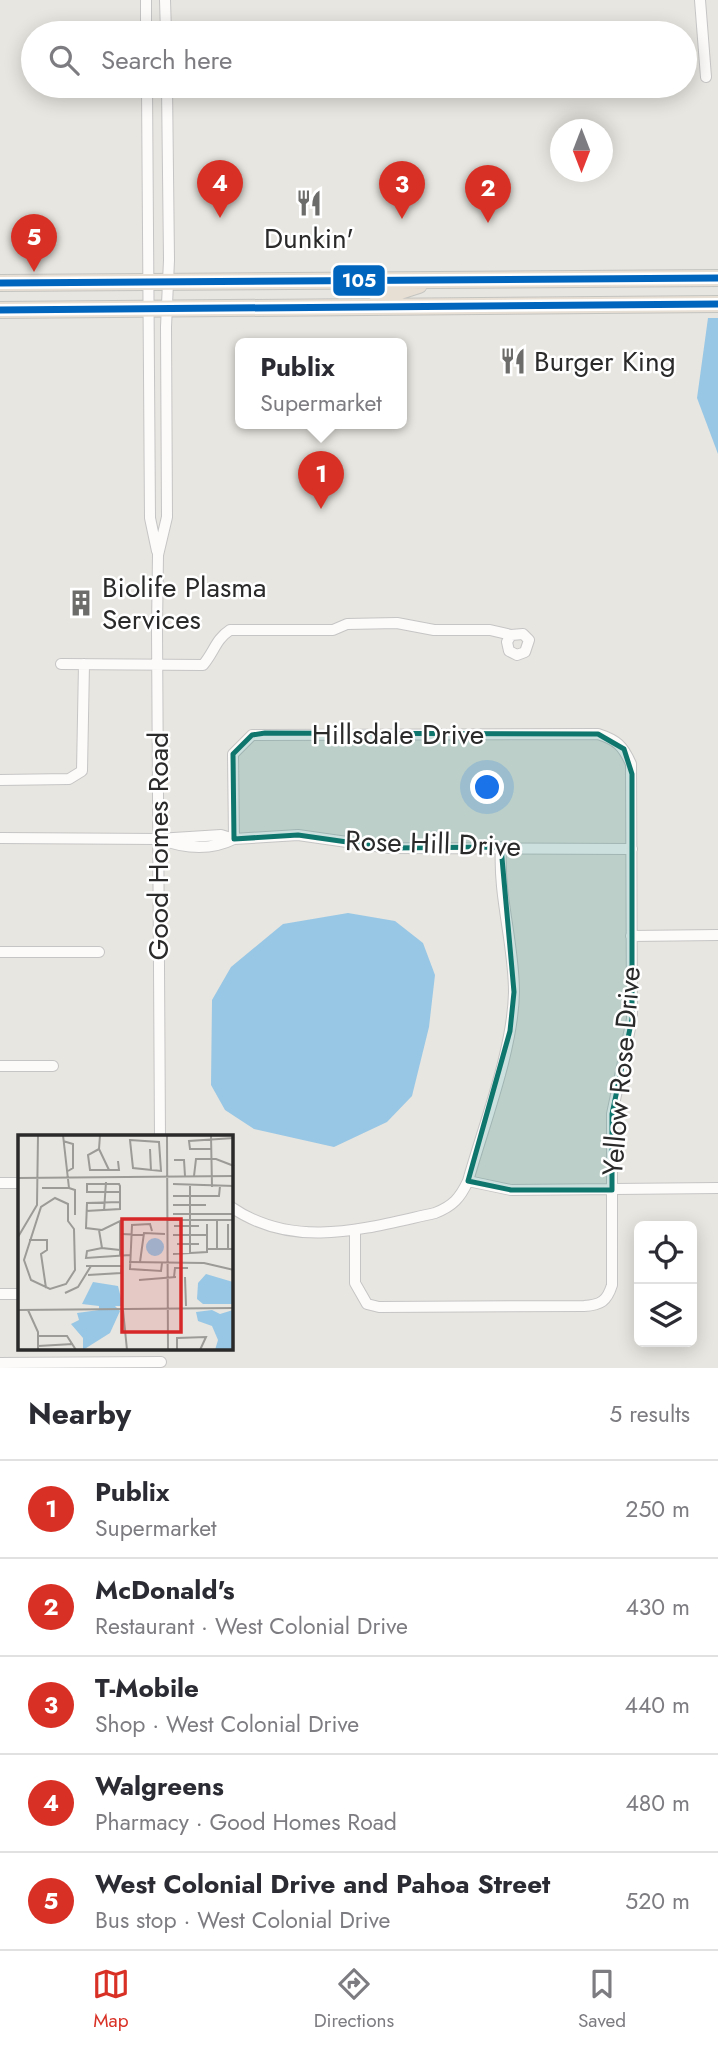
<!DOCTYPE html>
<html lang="en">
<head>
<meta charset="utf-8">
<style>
	body { margin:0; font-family:Jost,sans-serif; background:#f2f2f3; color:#2b2b33 }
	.controls { position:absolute; right:21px; bottom:21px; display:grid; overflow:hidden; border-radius:10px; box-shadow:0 4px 18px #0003 }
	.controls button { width:63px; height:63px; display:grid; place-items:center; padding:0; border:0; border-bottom:2px solid #e1e1e2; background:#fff; color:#2b2b33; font:35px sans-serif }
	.compass { position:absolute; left:550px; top:119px; width:63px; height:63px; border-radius:50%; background:#fff; box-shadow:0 4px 18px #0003; rotate:180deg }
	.you { position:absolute; left:488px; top:788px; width:24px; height:24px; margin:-18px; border:5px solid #fff; border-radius:50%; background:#1a73e8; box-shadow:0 0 0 10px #1a73e833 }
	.badge { display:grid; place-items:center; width:46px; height:46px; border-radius:50%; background:#d93025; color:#fff; font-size:23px; font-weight:700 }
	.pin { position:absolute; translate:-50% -58px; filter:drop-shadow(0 2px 4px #0008) }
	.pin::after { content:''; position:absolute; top:37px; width:24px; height:21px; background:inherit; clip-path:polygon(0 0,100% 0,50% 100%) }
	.popup { position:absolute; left:235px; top:338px; width:172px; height:91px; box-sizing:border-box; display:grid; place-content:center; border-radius:10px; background:#fff; filter:drop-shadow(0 2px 5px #0005); font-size:23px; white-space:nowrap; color:#7c7c81 }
	.popup b { font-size:26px; color:#2b2b33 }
	.popup::after { content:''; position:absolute; left:50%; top:100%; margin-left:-14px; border:14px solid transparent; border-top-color:#fff }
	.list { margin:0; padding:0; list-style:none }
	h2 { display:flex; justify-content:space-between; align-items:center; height:91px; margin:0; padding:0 28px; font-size:30px }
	h2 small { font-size:23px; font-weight:400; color:#7c7c81 }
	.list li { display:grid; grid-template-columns:46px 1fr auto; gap:21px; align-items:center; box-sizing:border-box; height:98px; padding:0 28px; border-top:2px solid #e1e1e2 }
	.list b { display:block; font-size:26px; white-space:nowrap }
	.list p { margin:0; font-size:23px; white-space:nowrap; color:#7c7c81 }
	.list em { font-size:23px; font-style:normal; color:#7c7c81 }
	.icon { flex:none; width:38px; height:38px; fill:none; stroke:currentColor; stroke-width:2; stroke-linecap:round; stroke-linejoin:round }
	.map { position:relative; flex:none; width:718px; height:1368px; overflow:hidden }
	.search { position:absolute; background:#fff; box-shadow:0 4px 18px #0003; left:21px; right:21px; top:21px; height:77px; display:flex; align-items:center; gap:18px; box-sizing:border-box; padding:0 24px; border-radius:38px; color:#7c7c81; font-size:26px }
	.sheet { height:581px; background:#fff }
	nav { display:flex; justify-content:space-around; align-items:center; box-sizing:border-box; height:98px; border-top:2px solid #e1e1e2; background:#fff; font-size:19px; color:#7c7c81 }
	nav a { display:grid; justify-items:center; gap:4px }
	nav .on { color:#d93025 }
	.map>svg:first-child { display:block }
</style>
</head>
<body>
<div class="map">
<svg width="718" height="1368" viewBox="0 0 718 1368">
	<rect width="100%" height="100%" fill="#e8e6e0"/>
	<path fill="#98c7e5" d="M708,318H718V454L697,398Z
		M348,913L395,921L423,943L435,975L429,1027L412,1096L387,1122L334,1147L254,1129L225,1110L211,1085L212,1000L231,967L283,924Z"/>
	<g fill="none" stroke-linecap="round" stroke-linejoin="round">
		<g stroke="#c6c5c5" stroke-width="12">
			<path id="minor" d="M146,0V33
				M165,0L166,33
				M700,0L706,77
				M147,86L150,518L157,551
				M61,664L203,665C214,652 216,639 230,630H333L347,624L397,623L434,630H490L511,635L523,634L529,640L525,652L517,655L509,651L507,642L511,635
				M0,780L69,779L82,771L84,664
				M0,838L158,839L221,835L234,839L298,835L389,848L632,849
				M159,839C183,848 210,851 234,839
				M234,839L233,754L252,735L598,734C617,740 623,746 631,764L632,1019L612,1114V1285C607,1301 601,1305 584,1306L379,1307L367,1304L355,1283V1230
				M631,936L718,935
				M0,952H99
				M0,1066H53
				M160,1137L157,628L158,555L167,517L166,327L169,260L167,86
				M468,1181L511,1190L718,1188
				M0,1183H19
				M231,1207C295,1251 366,1228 435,1213C453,1206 460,1198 468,1181C484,1124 513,1050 514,992C514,943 498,897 501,847
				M0,1294H19
				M0,1363L161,1362"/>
		</g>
		<g stroke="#c4c4c1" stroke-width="18">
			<path id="highway" d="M0,283L718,278
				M373,306L394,293L419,285
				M0,310L718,304"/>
		</g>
		<use href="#minor" stroke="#fcfbfa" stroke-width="10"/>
		<use href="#highway" stroke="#e8dfd4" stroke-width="16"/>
		<g stroke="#fff" stroke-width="12">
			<path id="bus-1" d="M0,283L718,278
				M0,310L718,304"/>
		</g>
		<use href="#bus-1" stroke="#0065bd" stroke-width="7"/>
	</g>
	<path fill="#0f766e" fill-opacity="0.2" stroke="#0f766e" stroke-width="5" stroke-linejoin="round" d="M265,733L598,734L624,749L632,774V1019L612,1114V1190H511L468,1181L510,1031L514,992L501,847L389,848L298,835L234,839L233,754L252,735Z"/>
	<defs>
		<g id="restaurant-bare" transform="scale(2.1)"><path d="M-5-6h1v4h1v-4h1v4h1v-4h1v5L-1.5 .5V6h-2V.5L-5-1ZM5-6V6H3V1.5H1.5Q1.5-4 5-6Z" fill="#6c6c6a" stroke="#fff" stroke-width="2.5" paint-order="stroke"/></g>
		<g id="building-bare" transform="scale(2.1)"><path d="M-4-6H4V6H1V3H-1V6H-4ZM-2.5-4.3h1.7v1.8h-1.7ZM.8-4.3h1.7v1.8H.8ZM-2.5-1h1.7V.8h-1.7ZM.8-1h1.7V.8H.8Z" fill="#6c6c6a" stroke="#fff" stroke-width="2.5" paint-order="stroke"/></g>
	</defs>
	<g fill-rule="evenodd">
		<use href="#restaurant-bare" x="309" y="203"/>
		<use href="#restaurant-bare" x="513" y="361"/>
		<use href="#building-bare" x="81" y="603"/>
	</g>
	<g text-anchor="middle" stroke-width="5" stroke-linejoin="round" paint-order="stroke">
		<g font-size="28" fill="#2a2a2a" stroke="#fff" text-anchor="start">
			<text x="309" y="248" text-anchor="middle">Dunkin'</text>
			<text x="534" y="371">Burger King</text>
			<text x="102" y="597">Biolife Plasma<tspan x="102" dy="32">Services</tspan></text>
		</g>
		<g font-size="28" fill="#2a2a2a" stroke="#fff">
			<text x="398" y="744">Hillsdale Drive</text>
			<text transform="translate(433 843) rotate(2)" y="10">Rose Hill Drive</text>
			<text transform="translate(158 846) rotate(-90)" y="10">Good Homes Road</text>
			<text transform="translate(621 1071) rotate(-85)" y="10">Yellow Rose Drive</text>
		</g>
	</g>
	<g transform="translate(18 1135)">
		<rect width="215" height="215" fill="#e8e6e0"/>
		<path d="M128 112a9 9 0 1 1 18 0a9 9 0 1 1-18 0ZM188,139L215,147V169H185L179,164L180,148ZM75,147L100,151L105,171H97L102,176L92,198L65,215V203L53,189L61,185L59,178L81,175V171L64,169ZM194,175L202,179L215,175V215H197L200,205L194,191L180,186L178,177Z" fill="#98c7e5"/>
		<path fill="none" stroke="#9c9b97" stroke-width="2" d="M45,0L51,53M82,0L81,14L91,35M149,0L150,215M193,0L194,52M112,5L141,7L143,36L115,33ZM45,6L55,9V33L50,36M81,14L70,20L72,35H101L100,26M132,14L133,36M193,14H172L171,6L216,3M156,25H166L167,41M176,41L178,24H198L216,31M0,43L216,41M155,49L216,51M172,51V118M24,53H51M51,53L57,55V80M155,61H201L202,51M37,63L50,69V86L56,94L57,135L48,149L32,154L13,145L6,125L23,72ZM102,67L69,68L68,93L84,95L102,86V120M155,70H188M68,76L102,74V51L101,49H69V57H102M86,76L88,47M155,79H216M150,85H216M199,85V114M210,89V114M156,91H181M81,95L84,113L102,115M134,96L132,89L114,90L112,134L143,136L144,128M104,99L125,100M155,100H189M0,102L19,70L20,0M11,105H29V115L23,119L28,153M159,109H181M84,113L69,116L68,123L112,120M189,114H216M155,119L189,117V89M111,127L186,128L216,135M122,127L126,98L147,99M68,131H104L103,138L70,140M156,142L157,133H170M167,142L168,171M121,145L158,142M47,158L60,152L73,131M0,175L216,173M10,175L20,197V215M105,175L109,215M20,201H49L58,215M20,211L55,209M159,215V203L188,202L182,215"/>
		<path fill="#d62828" fill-opacity="0.15" stroke="#d62828" stroke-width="3.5" d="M104,84H163V197H104Z"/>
		<rect width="215" height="215" fill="none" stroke="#2a2a2a" stroke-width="3.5"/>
	</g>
	<rect stroke="#fff" stroke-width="2.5" x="332" y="264" width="54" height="33" rx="7" fill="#0065bd"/>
	<g font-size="19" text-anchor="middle" font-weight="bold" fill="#fff">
		<text x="359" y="287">105</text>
	</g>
</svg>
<div class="controls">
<button><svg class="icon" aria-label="locate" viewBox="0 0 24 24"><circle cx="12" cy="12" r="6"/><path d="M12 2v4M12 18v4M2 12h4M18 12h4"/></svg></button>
<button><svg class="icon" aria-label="layers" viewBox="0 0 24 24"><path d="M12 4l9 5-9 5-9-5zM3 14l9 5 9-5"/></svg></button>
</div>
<svg class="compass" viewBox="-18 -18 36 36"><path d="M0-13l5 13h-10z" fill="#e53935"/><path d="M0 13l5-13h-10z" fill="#7c7c81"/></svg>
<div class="you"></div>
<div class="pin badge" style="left:321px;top:509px">1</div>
<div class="popup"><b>Publix</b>Supermarket</div>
<div class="pin badge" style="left:488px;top:223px">2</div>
<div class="pin badge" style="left:402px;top:219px">3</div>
<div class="pin badge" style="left:220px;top:218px">4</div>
<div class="pin badge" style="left:34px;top:272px">5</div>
<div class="search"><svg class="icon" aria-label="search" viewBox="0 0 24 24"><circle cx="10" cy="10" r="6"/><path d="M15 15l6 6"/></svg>Search here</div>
</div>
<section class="sheet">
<h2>Nearby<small>5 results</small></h2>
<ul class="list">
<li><span class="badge">1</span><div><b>Publix</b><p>Supermarket</p></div><em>250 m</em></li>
<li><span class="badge">2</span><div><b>McDonald's</b><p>Restaurant · West Colonial Drive</p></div><em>430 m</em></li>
<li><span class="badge">3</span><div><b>T-Mobile</b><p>Shop · West Colonial Drive</p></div><em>440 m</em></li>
<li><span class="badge">4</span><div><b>Walgreens</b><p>Pharmacy · Good Homes Road</p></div><em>480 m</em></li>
<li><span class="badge">5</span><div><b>West Colonial Drive and Pahoa Street</b><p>Bus stop · West Colonial Drive</p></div><em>520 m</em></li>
</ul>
</section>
<nav>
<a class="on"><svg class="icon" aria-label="map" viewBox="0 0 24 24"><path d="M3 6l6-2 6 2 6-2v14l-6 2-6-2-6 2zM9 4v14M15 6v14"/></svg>Map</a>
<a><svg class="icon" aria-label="directions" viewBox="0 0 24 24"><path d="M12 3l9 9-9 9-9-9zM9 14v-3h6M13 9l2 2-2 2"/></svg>Directions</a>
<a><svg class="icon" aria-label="saved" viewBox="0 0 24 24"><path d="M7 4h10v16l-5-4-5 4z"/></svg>Saved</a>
</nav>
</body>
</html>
